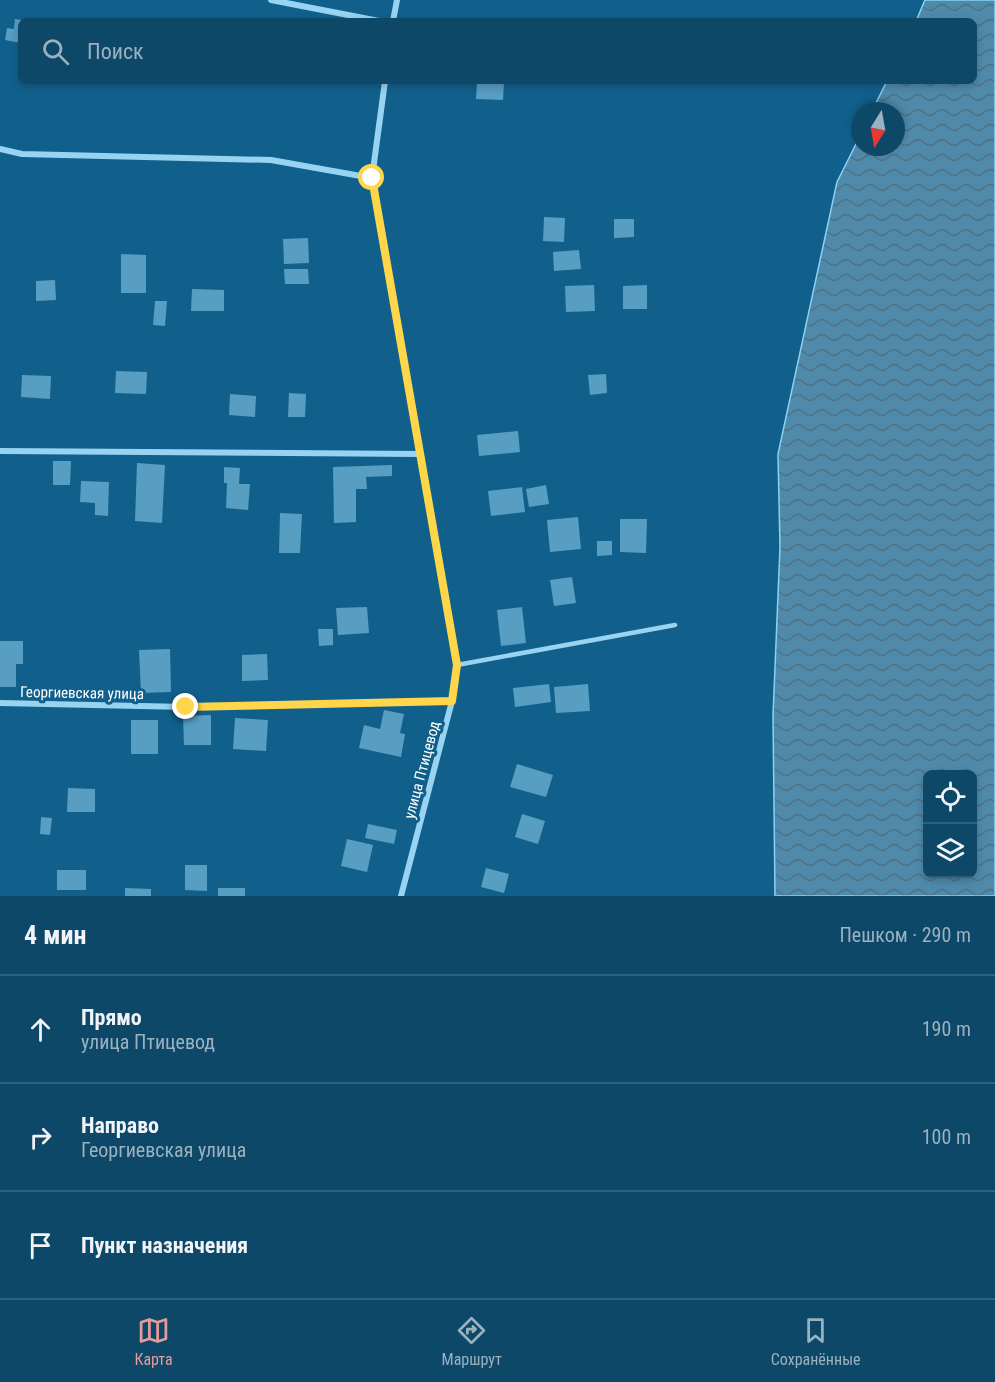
<!DOCTYPE html>
<html lang="ru">
<head>
<meta charset="utf-8">
<style>
	body { margin:0; font-family:"Roboto Condensed",sans-serif; background:#1b5271; color:#f1f3f6 }
	.controls { position:absolute; right:18px; bottom:18px; display:grid; overflow:hidden; border-radius:9px; box-shadow:0 3px 9px #0003 }
	.controls button { width:54px; height:54px; display:grid; place-items:center; padding:0; border:0; border-bottom:2px solid #2d607d; background:#0d4869; color:#f1f3f6; font:30px sans-serif }
	.compass { position:absolute; left:851px; top:102px; width:54px; height:54px; border-radius:50%; background:#0d4869; box-shadow:0 3px 9px #0003; rotate:191deg }
	.stop { position:absolute; width:18px; height:18px; margin:-14px; border:4px solid #ffd54a; border-radius:50%; background:#fff }
	.stop.end { background:#ffd54a; border-color:#fff; box-shadow:0 2px 6px #0008 }
	.list { margin:0; padding:0; list-style:none }
	h2 { display:flex; justify-content:space-between; align-items:center; height:78px; margin:0; padding:0 24px; font-size:26px }
	h2 small { font-size:20px; font-weight:400; color:#9ab2c0 }
	.list li { display:grid; grid-template-columns:39px 1fr auto; gap:18px; align-items:center; box-sizing:border-box; height:108px; padding:0 24px; border-top:2px solid #2d607d }
	.list b { display:block; font-size:22px; white-space:nowrap }
	.list p { margin:0; font-size:20px; white-space:nowrap; color:#9ab2c0 }
	.list em { font-size:20px; font-style:normal; color:#9ab2c0 }
	.icon { flex:none; width:33px; height:33px; fill:none; stroke:currentColor; stroke-width:2; stroke-linecap:round; stroke-linejoin:round }
	.map { position:relative; flex:none; width:995px; height:896px; overflow:hidden }
	.search { position:absolute; background:#0d4869; box-shadow:0 3px 9px #0003; left:18px; right:18px; top:18px; height:66px; display:flex; align-items:center; gap:15px; box-sizing:border-box; padding:0 21px; border-radius:9px; color:#9ab2c0; font-size:22px }
	.sheet { height:402px; background:#0d4869 }
	nav { display:flex; justify-content:space-around; align-items:center; box-sizing:border-box; height:84px; border-top:2px solid #2d607d; background:#0d4869; font-size:16px; color:#9ab2c0 }
	nav a { display:grid; justify-items:center; gap:3px }
	nav .on { color:#e69b98 }
	.map>svg:first-child { display:block }
</style>
</head>
<body>
<div class="map">
<svg width="995" height="896" viewBox="0 0 995 896">
	<defs>
		<pattern id="water-waves" width="16" height="10" patternUnits="userSpaceOnUse" patternTransform="scale(1.5)"><rect width="16" height="10" fill="#508aaa"/><path d="M0 5q4-4 8 0t8 0" fill="none" stroke="#4e7184"/></pattern>
	</defs>
	<rect width="100%" height="100%" fill="#11608c"/>
	<path fill="url(#water-waves)" stroke="#8ad2f5" stroke-width="1.5" fill-rule="evenodd" d="M925,0H995V896H775L773,716L780,547L778,454L837,182L860,136V147H896V111H872L887,81H974V21H916ZM928,774H972V874H928Z"/>
	<path fill="#589dc2" d="M15,19L21,20V43L5,40L7,28L14,29Z
		M477,81L504,83L503,100L476,99Z
		M544,217L565,218L564,242L543,241Z
		M614,219H634V237L614,238Z
		M308,238L309,263L284,264L283,239Z
		M579,250L581,269L554,271L553,252Z
		M121,254L146,255V293H121Z
		M284,269H308L309,284H285Z
		M55,280L56,300L36,301V281Z
		M594,285L595,311L566,312L565,286Z
		M647,285V309H623V286Z
		M192,289L224,290V311H191Z
		M155,301H167L165,326L153,325Z
		M116,371L147,372L146,394L115,393Z
		M606,374L607,393L590,395L588,375Z
		M22,375L51,376L50,399L21,397Z
		M289,393L306,394L305,417H288Z
		M230,394L256,396L255,417L229,415Z
		M518,431L520,452L479,456L477,435Z
		M53,461H71L70,485H53Z
		M137,463L165,465L162,523L135,521Z
		M392,465V476L366,477L367,489H356V522L334,523L333,467Z
		M224,467L240,468L239,484H250L248,510L226,508L227,483H224Z
		M81,481L109,482L108,516L95,515V503L80,502Z
		M546,485L549,504L529,507L526,489Z
		M522,487L525,512L491,516L488,491Z
		M280,513L302,514L300,553H279Z
		M578,517L581,549L550,552L547,520Z
		M620,519H647L646,553L620,552Z
		M597,541H612V555L597,556Z
		M572,577L576,603L554,606L550,580Z
		M367,607L369,633L338,635L336,608Z
		M522,607L526,643L501,646L497,610Z
		M318,629H333V645L319,646Z
		M0,641H23V664H16V687H0Z
		M170,649L171,692L141,693L139,650Z
		M267,654L268,680L242,681V655Z
		M549,684L551,702L515,707L513,688Z
		M588,684L590,711L556,713L554,687Z
		M384,710L404,714L400,733L405,734L401,757L359,748L364,725L380,729Z
		M211,715V745H184L183,716Z
		M235,718L268,720L266,751L233,749Z
		M131,720H158V754H131Z
		M517,764L553,775L546,797L510,787Z
		M68,788L95,789V812H67Z
		M522,814L545,821L538,844L515,837Z
		M41,817L52,818L50,835L40,834Z
		M368,824L397,830L394,844L365,838Z
		M347,839L373,845L367,872L341,866Z
		M185,865H207V891L185,890Z
		M486,868L509,874L504,893L481,887Z
		M57,870H86V890H57Z
		M125,888L151,889V896H125Z
		M218,888H245V896H218Z"/>
	<g fill="none" stroke-linecap="round" stroke-linejoin="round">
		<path stroke="#99d3f2" stroke-width="4.5" d="M457,665L675,625"/>
		<path stroke="#99d3f2" stroke-width="6" d="M271,0L379,21
			M393,21L397,0
			M385,81L372,178L457,665L452,701L401,896
			M0,149L22,154L271,160L372,178
			M0,451L420,454
			M0,703L186,707L452,701"/>
	</g>
	<g fill="none" stroke-linecap="round" stroke-linejoin="round">
		<path stroke="#ffd54a" stroke-width="8" d="M186,707L452,701L457,665L372,178"/>
	</g>
	<g text-anchor="middle" stroke-width="6" stroke-linejoin="round" paint-order="stroke">
		<g font-size="15" fill="#fff" stroke="#11608c">
			<text transform="translate(82 693) rotate(1)" y="5">Георгиевская улица</text>
			<text transform="translate(422 770) rotate(-75)" y="5">улица Птицевод</text>
		</g>
	</g>
</svg>
<div class="controls">
<button><svg class="icon" aria-label="locate" viewBox="0 0 24 24"><circle cx="12" cy="12" r="6"/><path d="M12 2v4M12 18v4M2 12h4M18 12h4"/></svg></button>
<button><svg class="icon" aria-label="layers" viewBox="0 0 24 24"><path d="M12 4l9 5-9 5-9-5zM3 14l9 5 9-5"/></svg></button>
</div>
<svg class="compass" viewBox="-18 -18 36 36"><path d="M0-13l5 13h-10z" fill="#e53935"/><path d="M0 13l5-13h-10z" fill="#9ab2c0"/></svg>
<div class="stop" style="left:372px;top:178px"></div>
<div class="stop end" style="left:186px;top:707px"></div>
<div class="search"><svg class="icon" aria-label="search" viewBox="0 0 24 24"><circle cx="10" cy="10" r="6"/><path d="M15 15l6 6"/></svg>Поиск</div>
</div>
<section class="sheet">
<h2>4 мин<small>Пешком · 290 m</small></h2>
<ul class="list">
<li><svg class="icon" aria-label="ahead" viewBox="0 0 24 24"><path d="M12 20V5M6 11l6-6 6 6"/></svg><div><b>Прямо</b><p>улица Птицевод</p></div><em>190 m</em></li>
<li><svg class="icon" aria-label="right" viewBox="0 0 24 24"><path d="M7 20v-9h11M14 6l5 5-5 5"/></svg><div><b>Направо</b><p>Георгиевская улица</p></div><em>100 m</em></li>
<li><svg class="icon" aria-label="arrive" viewBox="0 0 24 24"><path d="M6 21V4h12l-3 4 3 4H6"/></svg><div><b>Пункт назначения</b></div></li>
</ul>
</section>
<nav>
<a class="on"><svg class="icon" aria-label="map" viewBox="0 0 24 24"><path d="M3 6l6-2 6 2 6-2v14l-6 2-6-2-6 2zM9 4v14M15 6v14"/></svg>Карта</a>
<a><svg class="icon" aria-label="directions" viewBox="0 0 24 24"><path d="M12 3l9 9-9 9-9-9zM9 14v-3h6M13 9l2 2-2 2"/></svg>Маршрут</a>
<a><svg class="icon" aria-label="saved" viewBox="0 0 24 24"><path d="M7 4h10v16l-5-4-5 4z"/></svg>Сохранённые</a>
</nav>
</body>
</html>
